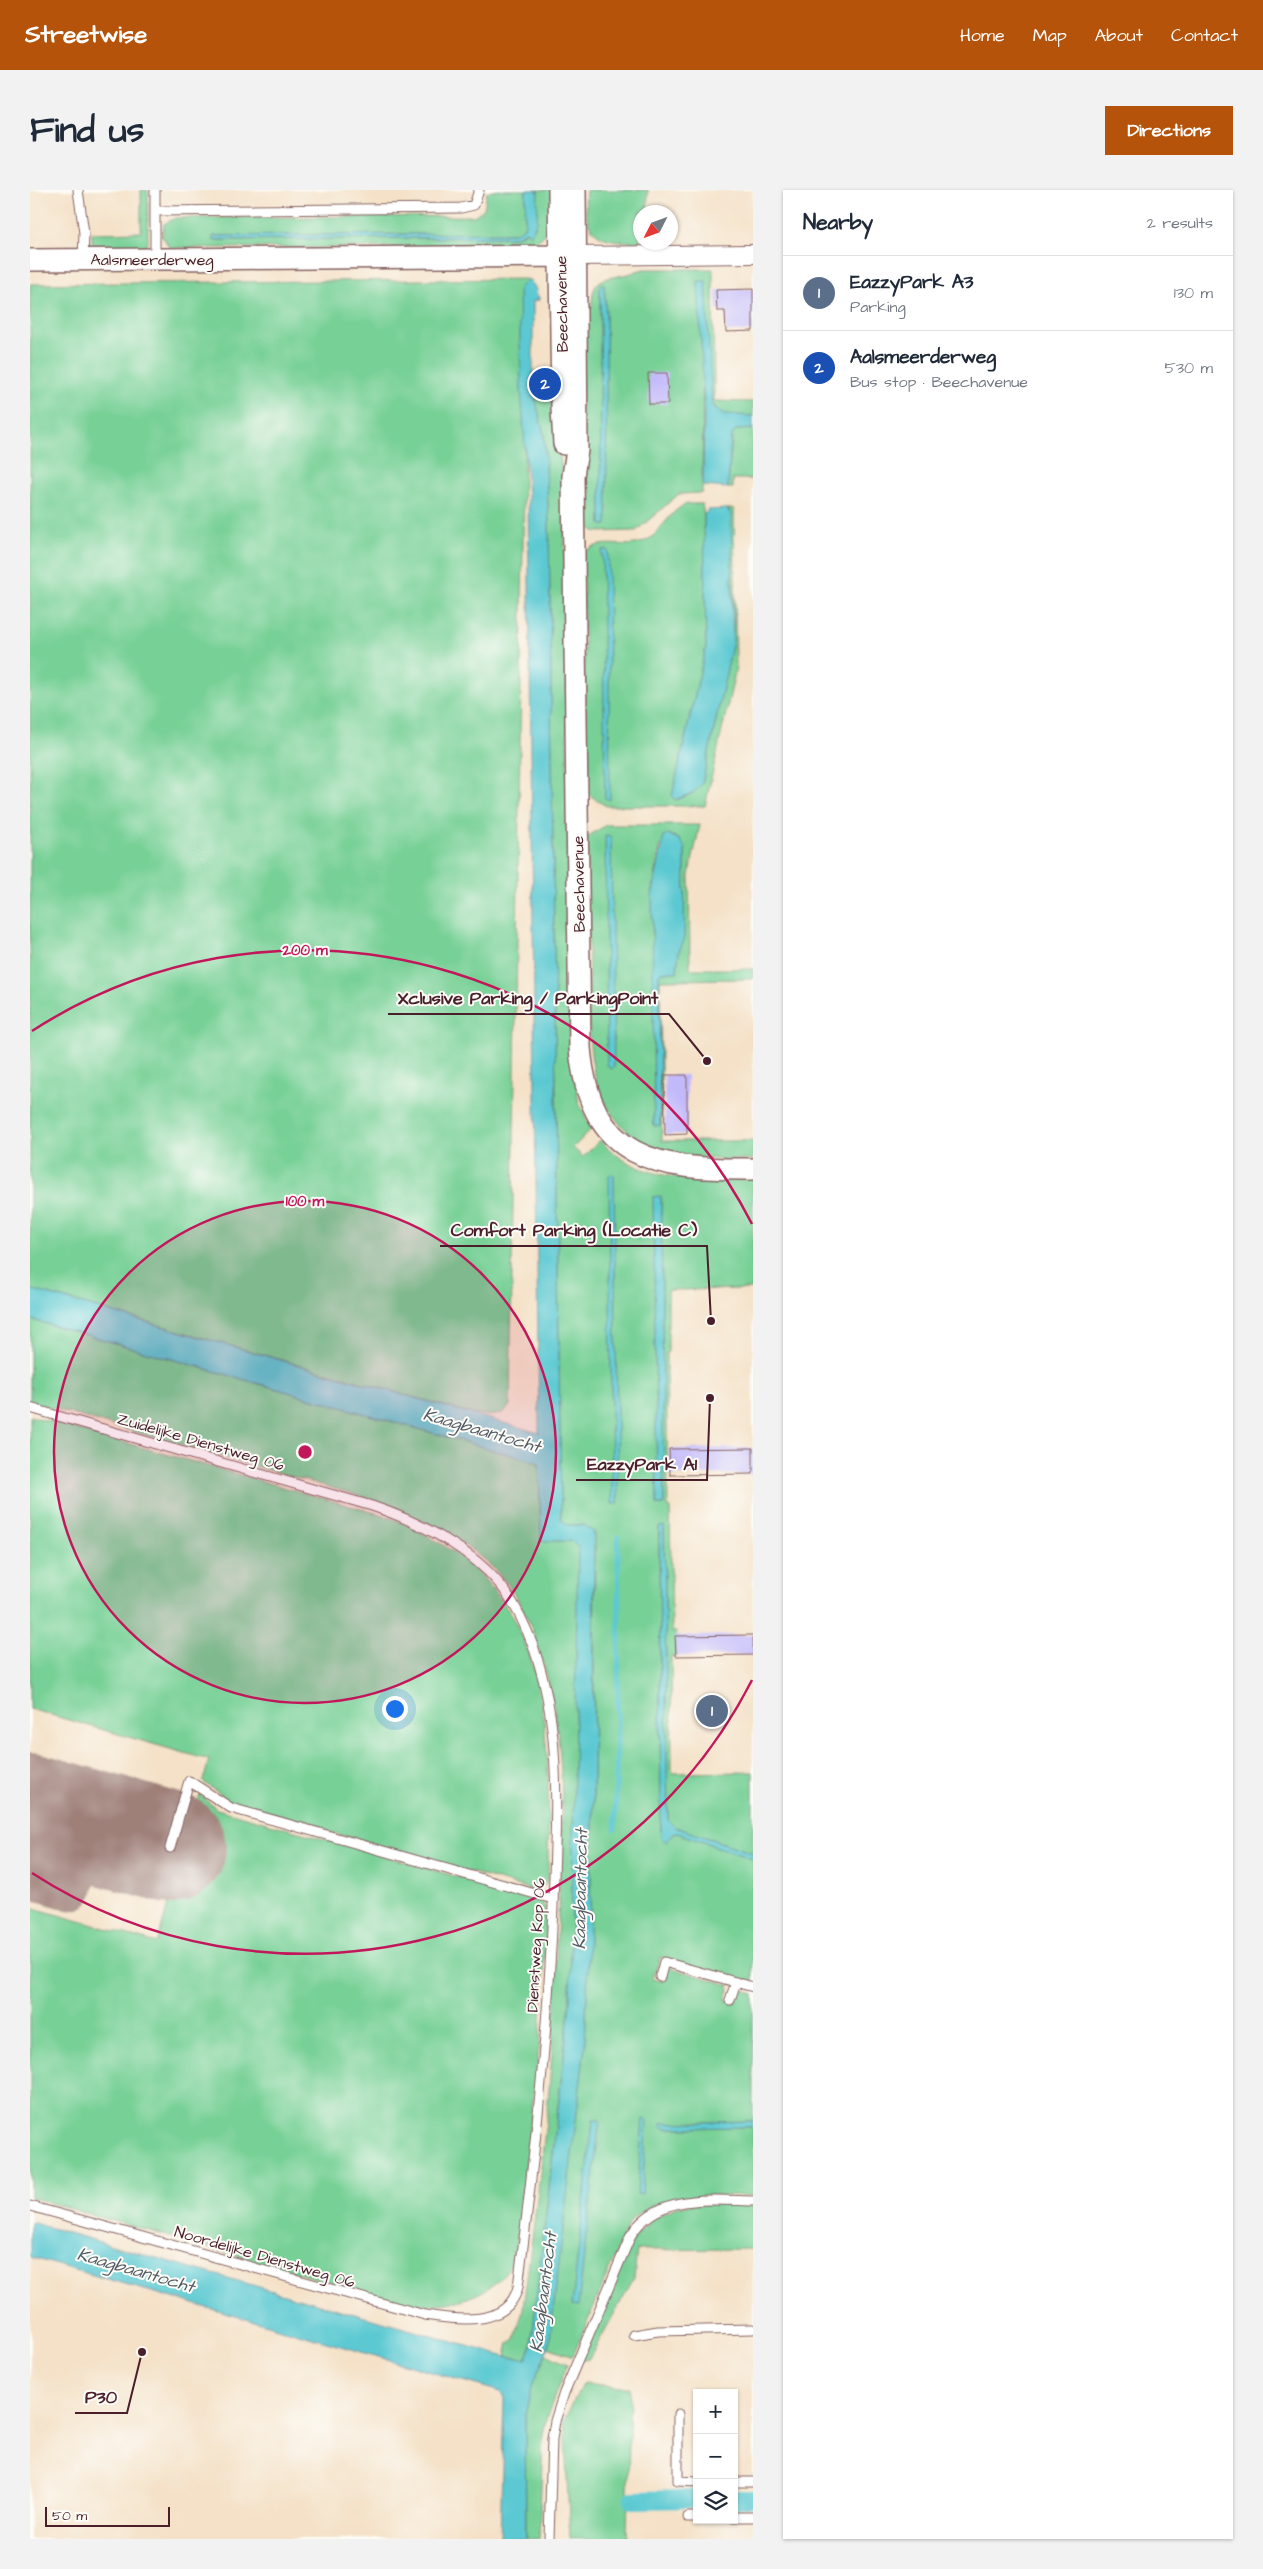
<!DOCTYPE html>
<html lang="en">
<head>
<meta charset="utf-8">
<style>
	body { margin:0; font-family:"Architects Daughter",sans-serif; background:#f2f2f3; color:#1f2937 }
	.controls { position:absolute; right:15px; bottom:15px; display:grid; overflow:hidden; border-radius:0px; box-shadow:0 1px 4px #0004 }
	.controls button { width:45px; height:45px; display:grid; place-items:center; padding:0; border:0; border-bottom:1px solid #e0e1e3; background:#fff; color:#1f2937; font:25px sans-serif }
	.compass { position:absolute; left:603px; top:15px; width:45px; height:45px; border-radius:50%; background:#fff; box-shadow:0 1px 4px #0004; rotate:228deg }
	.scale { position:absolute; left:15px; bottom:12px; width:125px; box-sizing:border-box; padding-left:5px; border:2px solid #4a1f2b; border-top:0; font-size:14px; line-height:18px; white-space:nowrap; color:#4a1f2b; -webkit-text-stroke:4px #fdfcf7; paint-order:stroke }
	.you { position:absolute; left:364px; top:1518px; width:18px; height:18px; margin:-12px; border:4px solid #fff; border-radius:50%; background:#1a73e8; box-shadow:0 0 0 8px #1a73e833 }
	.badge { display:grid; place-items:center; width:32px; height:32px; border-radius:50%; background:#b45309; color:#fff; font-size:16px; font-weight:700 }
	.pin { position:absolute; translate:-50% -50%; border:2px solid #fff; box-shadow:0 1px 5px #0006 }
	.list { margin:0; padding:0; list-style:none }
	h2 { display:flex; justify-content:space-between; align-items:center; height:65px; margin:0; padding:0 20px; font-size:21px }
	h2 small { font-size:16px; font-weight:400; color:#747a83 }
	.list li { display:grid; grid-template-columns:32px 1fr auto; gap:15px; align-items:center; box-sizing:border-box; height:75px; padding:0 20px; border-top:1px solid #e0e1e3 }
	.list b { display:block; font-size:19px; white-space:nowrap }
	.list p { margin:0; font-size:16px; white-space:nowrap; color:#747a83 }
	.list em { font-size:16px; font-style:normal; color:#747a83 }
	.icon { flex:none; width:28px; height:28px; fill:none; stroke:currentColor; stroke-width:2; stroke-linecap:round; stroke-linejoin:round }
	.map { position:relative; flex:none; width:723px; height:2349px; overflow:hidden; border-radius:0px }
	header { display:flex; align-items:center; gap:30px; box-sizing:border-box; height:70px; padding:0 25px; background:#b45309; color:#fff }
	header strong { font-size:24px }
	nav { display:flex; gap:28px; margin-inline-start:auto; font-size:18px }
	.intro { display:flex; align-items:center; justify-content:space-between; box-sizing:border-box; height:120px; padding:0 30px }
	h1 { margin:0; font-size:35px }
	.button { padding:12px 22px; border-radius:0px; background:#b45309; color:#fff; font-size:18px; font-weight:700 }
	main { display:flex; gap:30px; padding:0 30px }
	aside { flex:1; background:#fff; border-radius:0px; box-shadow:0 1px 4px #0004 }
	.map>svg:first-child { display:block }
</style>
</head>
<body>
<header>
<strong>Streetwise</strong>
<nav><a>Home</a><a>Map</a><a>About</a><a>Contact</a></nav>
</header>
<div class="intro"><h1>Find us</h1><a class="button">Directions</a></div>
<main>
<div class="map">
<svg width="723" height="2349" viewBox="0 0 723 2349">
	<rect width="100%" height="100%" fill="#fdfcf7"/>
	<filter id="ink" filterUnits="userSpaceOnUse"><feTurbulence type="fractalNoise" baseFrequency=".02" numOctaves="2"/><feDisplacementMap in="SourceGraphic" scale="10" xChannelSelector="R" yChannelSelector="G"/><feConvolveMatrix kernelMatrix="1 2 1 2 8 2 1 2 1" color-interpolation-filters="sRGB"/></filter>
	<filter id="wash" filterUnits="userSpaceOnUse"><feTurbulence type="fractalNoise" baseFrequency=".0096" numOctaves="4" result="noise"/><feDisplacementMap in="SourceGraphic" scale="20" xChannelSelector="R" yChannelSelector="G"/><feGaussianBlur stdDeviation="1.12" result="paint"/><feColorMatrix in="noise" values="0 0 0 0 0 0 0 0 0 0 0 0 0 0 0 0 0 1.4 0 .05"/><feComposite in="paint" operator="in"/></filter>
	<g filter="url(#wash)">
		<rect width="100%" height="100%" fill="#f4e1c7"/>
		<path fill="#77d096" stroke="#607860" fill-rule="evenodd" d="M111,0H118V52L115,57L62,62V43L111,42Z
			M470,0H496L495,32L494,37L487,43L184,46L183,50L486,47L505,38L508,0H525C522,29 525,47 493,57L140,58L132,46L134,34L145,28L444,26L454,19L457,2Z
			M556,0H618L617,22H610V52C569,52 552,46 556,0Z
			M614,79H683L684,211L723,212V226C686,226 687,225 673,193L672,303L649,304L606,341L566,342L553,334L550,117H562C562,86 573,90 598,84C603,83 608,80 614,79ZM574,94L576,126V335L571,334L570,98Z
			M497,89L480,1215C472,1229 458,1225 443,1224L0,1099V94Z
			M509,194H514V199H520L534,293L541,862L549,913L561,939L543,958L553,967L570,950C611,995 668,989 723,989V1099L638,1100V1162L636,1163L638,1317H640L642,1442H646V1466H641L642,1583L723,1582V1663L645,1637L638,1630L634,1337H629L631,1648L632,1650L647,1643L723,1669V1794L630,1767L623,1789L632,1791L637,1777L700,1795L696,1810L705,1813L709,1799L723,1803V1931L632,1933L630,1935L635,1938L723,1937V2006C686,2005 622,2000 598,2035L543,2166L518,2157L555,1855L563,1633L565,1346L564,1342L553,1335H537L531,1329L519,333L514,245L503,198ZM631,1007L634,1315H627Z
			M723,239V289H703V298H698L702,244L706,240Z
			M657,314H672L674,325L676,457L642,606L647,610L663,603L672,594L703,451L704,427L699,320L697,319H704L706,478L675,616H576L556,603L553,364C571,346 591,360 613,352C631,346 638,320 657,314Z
			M576,635H670L659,685L660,779H723V789L630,790L632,951H723V970C684,969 644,970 609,949C589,938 576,918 568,896C557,863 559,825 559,791C558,743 557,695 557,647ZM638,644L646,647L655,658L654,750L649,761L647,782H632L628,787L630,935L624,936L623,699L630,657Z
			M0,1129L509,1273L511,1351H541L548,1355L549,1360L540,1812L501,2158L496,2169L476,2167L479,2153L485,2149L493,2119C503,2038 515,1956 521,1875C525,1831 525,1787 527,1743C532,1644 541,1549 507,1454C500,1433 491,1411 477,1393C444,1352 383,1323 334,1307L0,1212Z
			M0,1226L356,1326C529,1395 519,1530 518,1688L514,1696L503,1700L206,1615L173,1592L179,1570L0,1519Z
			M170,1605L187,1619L506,1709L514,1715L517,1726L510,1849L486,2060C474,2108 412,2121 369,2112L0,2007V1717L127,1753Z
			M665,2014L723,2015V2059L607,2060L604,2088L559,2169L549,2171L602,2049L628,2025L649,2016Z
			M516,2164L537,2174L517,2226L513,2245L509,2349H496L495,2224L503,2193Z
			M553,2193L600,2198L597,2349H540L534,2230Z"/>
		<path fill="#5cc9d2" stroke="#53747e" d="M496,0H508L507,31L501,45L496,41L486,47L183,50V46L486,43L494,37L495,32Z
			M497,90H500L506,99L507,106L509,107V110L503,111V198L514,245L519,333L531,1329L537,1335H553L564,1342L563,1633L555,1855L520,2148L518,2158L503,2193L495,2224L496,2349H470L474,2208L471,2202L0,2067V2032L476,2167L496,2169L501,2158L540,1812L548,1356L541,1351H511L509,1273L0,1129V1099L509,1243L498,304L491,199L489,98Z
			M668,91H676L682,216L694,224L723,226V239L706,240L701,247L698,298L673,296L674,217Z
			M574,94L576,126L577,335H571L570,98L571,94Z
			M697,319L701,324L703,451L672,594L663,603L645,610L642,606L676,457L674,325L678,320Z
			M572,360H578L580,610L575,608Z
			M638,644L650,650L655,658L654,750L649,761L647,782H632L629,785L630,935L624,936L622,707L634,646Z
			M575,646L581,647L584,877L581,879L577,875Z
			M579,985H584L588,1314H582Z
			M631,1006L634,1315H627L623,1007Z
			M634,1336L638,1630L645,1637L723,1663V1669L647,1643L642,1644L636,1652L631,1648L629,1337Z
			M613,1929L617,1930L612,2004H607Z
			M563,1930H570L548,2116L542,2115Z
			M723,1931V1937L635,1938L630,1935L632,1933Z"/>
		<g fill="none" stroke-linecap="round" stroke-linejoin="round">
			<path stroke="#5cc9d2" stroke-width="5" d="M585,1639L589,1445L588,1347"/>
			<path stroke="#5cc9d2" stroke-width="18" d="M704,2309H723
				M602,2310L667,2309"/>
			<path stroke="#9f8079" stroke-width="45" d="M0,1686L41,1698L58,1635"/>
			<path stroke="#9f8079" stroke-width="112" d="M0,1618L140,1658"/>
		</g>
		<g id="blocks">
			<path fill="#c2b9fa" d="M723,99V141L696,142L695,121H687L686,100Z
				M618,183H637L638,214H619Z
				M634,885H657V944L635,945Z
				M723,1258V1284L640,1285L639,1259Z
				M723,1445V1465L646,1466L645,1446Z"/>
		</g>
	</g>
	<g filter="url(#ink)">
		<use href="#blocks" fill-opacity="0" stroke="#866362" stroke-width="1"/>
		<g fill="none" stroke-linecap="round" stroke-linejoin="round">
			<g stroke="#866362" stroke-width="11">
				<path id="service" d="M48,0L54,43L53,70
					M125,21L431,18L444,15L449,0
					M125,69V0
					M0,1218L342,1316C393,1333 455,1365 483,1413C536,1504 526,1615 523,1716C518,1844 504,1970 488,2097C478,2138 426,2130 395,2125L0,2016
					M140,1658L159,1591L201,1618L523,1709
					M630,1787L634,1772L723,1797
					M700,1810L706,1792
					M604,2145L628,2141L723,2139
					M648,2224V2291L667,2292
					M704,2292H723
					M658,2327H667
					M704,2327H723
					M519,2349L522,2249L525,2231L534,2203L601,2045C627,2003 681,2010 723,2011"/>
			</g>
			<g stroke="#866362" stroke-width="20">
				<path id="minor" d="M546,66L723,64"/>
			</g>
			<g stroke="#866362" stroke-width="24">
				<path id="tertiary" d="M529,0L532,218L534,254
					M545,0L547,260L543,286L550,858C560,971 627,980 723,979
					M0,70L546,66"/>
			</g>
			<use href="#service" stroke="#fff" stroke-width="9"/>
			<use href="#minor" stroke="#fff" stroke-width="18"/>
			<use href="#tertiary" stroke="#fff" stroke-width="21"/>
		</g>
	</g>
	<circle cx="275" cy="1262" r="251" fill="#c2185b" fill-opacity=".12"/>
	<g fill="none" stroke="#c2185b" stroke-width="2.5">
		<circle cx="275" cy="1262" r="251"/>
		<path d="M722 1490A502 502 0 0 1 2 1683M2 841A502 502 0 0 1 722 1034"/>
	</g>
	<g text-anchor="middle" stroke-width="4" stroke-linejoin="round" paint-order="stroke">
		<g font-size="16" fill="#4a1f2b" stroke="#fdfcf7">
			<text x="122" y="75">Aalsmeerderweg</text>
			<text transform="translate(531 114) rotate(-91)" y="6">Beechavenue</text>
			<text transform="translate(548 694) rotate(-91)" y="6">Beechavenue</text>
			<text transform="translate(171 1251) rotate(16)" y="6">Zuidelijke Dienstweg 06</text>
			<text transform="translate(505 1755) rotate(-87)" y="6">Dienstweg Kop 06</text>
			<text transform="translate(235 2066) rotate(16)" y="6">Noordelijke Dienstweg 06</text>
		</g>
		<g font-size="18" font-style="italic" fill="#505a65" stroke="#fdfcf7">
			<text transform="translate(452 1240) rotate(16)" y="6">Kaagbaantocht</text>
			<text transform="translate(550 1699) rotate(-89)" y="6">Kaagbaantocht</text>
			<text transform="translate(106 2080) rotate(16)" y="6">Kaagbaantocht</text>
			<text transform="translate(513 2102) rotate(-83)" y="6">Kaagbaantocht</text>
		</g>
	</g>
	<circle cx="275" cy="1262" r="8" fill="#c2185b" stroke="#fdfcf7" stroke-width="2.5"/>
	<g font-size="15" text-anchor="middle" font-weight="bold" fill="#c2185b" stroke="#fdfcf7" stroke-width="4" stroke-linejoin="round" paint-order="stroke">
		<text x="275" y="765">200 m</text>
		<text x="275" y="1016">100 m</text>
	</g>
	<path fill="none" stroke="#4a1f2b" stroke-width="2" d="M677 871L639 824H358M681 1131L677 1056H410M680 1208L677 1290H546M112 2162L97 2223H45"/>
	<g fill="#4a1f2b" stroke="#fdfcf7" stroke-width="2">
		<circle cx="677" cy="871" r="5"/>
		<circle cx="681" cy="1131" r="5"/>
		<circle cx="680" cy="1208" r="5"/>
		<circle cx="112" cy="2162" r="5"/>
	</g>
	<g font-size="18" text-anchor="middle" font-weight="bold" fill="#4a1f2b" stroke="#fdfcf7" stroke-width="4" stroke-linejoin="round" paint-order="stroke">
		<text x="498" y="814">Xclusive Parking / ParkingPoint</text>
		<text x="544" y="1046">Comfort Parking (Locatie C)</text>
		<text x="612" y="1280">EazzyPark A1</text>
		<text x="71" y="2213">P30</text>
	</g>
</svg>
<div class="controls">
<button>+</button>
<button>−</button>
<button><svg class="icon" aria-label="layers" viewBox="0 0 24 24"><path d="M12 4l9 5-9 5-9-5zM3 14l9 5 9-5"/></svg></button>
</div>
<svg class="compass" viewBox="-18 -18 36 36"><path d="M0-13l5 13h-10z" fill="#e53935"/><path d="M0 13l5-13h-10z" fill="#747a83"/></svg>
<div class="scale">50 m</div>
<div class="you"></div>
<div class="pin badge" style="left:682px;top:1521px;background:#5c6f8a">1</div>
<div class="pin badge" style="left:515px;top:194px;background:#1a4fb4">2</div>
</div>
<aside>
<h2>Nearby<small>2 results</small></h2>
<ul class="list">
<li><span class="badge" style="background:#5c6f8a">1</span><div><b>EazzyPark A3</b><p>Parking</p></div><em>130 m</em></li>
<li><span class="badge" style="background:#1a4fb4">2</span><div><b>Aalsmeerderweg</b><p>Bus stop · Beechavenue</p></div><em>530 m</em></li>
</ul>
</aside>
</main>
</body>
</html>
